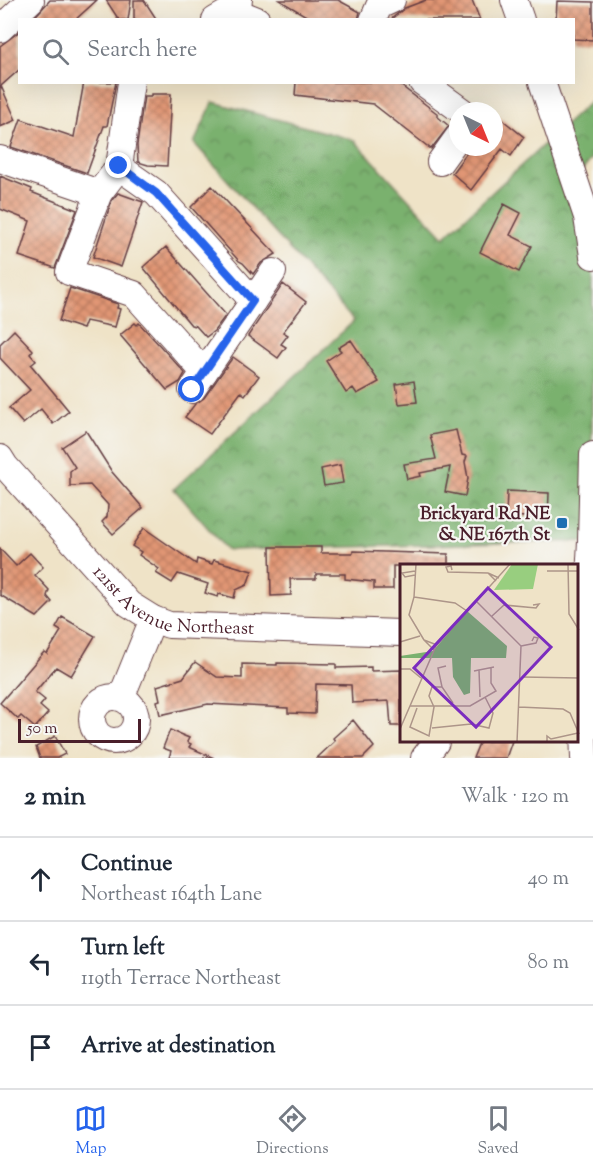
<!DOCTYPE html>
<html lang="en">
<head>
<meta charset="utf-8">
<style>
	body { margin:0; font-family:"Sorts Mill Goudy",serif; background:#f2f2f3; color:#1f2937 }
	.compass { position:absolute; left:449px; top:102px; width:54px; height:54px; border-radius:50%; background:#fff; box-shadow:0 6px 24px #0002; rotate:137deg }
	.scale { position:absolute; left:18px; bottom:15px; width:123px; box-sizing:border-box; padding-left:6px; border:3px solid #4a1f2b; border-top:0; font-size:16px; line-height:21px; white-space:nowrap; color:#4a1f2b; -webkit-text-stroke:4px #f6f6f2; paint-order:stroke }
	.stop { position:absolute; width:18px; height:18px; margin:-14px; border:4px solid #2563eb; border-radius:50%; background:#fff }
	.stop.end { background:#2563eb; border-color:#fff; box-shadow:0 2px 6px #0008 }
	.list { margin:0; padding:0; list-style:none }
	h2 { display:flex; justify-content:space-between; align-items:center; height:78px; margin:0; padding:0 24px; font-size:26px }
	h2 small { font-size:20px; font-weight:400; color:#747a83 }
	.list li { display:grid; grid-template-columns:39px 1fr auto; gap:18px; align-items:center; box-sizing:border-box; height:84px; padding:0 24px; border-top:2px solid #e0e1e3 }
	.list b { display:block; font-size:22px; white-space:nowrap }
	.list p { margin:0; font-size:20px; white-space:nowrap; color:#747a83 }
	.list em { font-size:20px; font-style:normal; color:#747a83 }
	.icon { flex:none; width:33px; height:33px; fill:none; stroke:currentColor; stroke-width:2; stroke-linecap:round; stroke-linejoin:round }
	.map { position:relative; flex:none; width:593px; height:758px; overflow:hidden }
	.search { position:absolute; background:#fff; box-shadow:0 6px 24px #0002; left:18px; right:18px; top:18px; height:66px; display:flex; align-items:center; gap:15px; box-sizing:border-box; padding:0 21px; border-radius:0px; color:#747a83; font-size:22px }
	.sheet { height:330px; background:#fff }
	nav { display:flex; justify-content:space-around; align-items:center; box-sizing:border-box; height:84px; border-top:2px solid #e0e1e3; background:#fff; font-size:16px; color:#747a83 }
	nav a { display:grid; justify-items:center; gap:3px }
	nav .on { color:#2563eb }
	.map>svg:first-child { display:block }
</style>
</head>
<body>
<div class="map">
<svg width="593" height="758" viewBox="0 0 593 758">
	<defs>
		<pattern id="forest-crowns" width="20" height="18" patternUnits="userSpaceOnUse" patternTransform="scale(1.5)"><rect width="20" height="18" fill="#7ab16e"/><path d="M2 6a3 3 0 1 1 6 0M12 15a3 3 0 1 1 6 0" fill="none" stroke="#668f5b"/></pattern>
		<pattern id="building-cross-hatch" width="8" height="8" patternUnits="userSpaceOnUse" patternTransform="scale(1.5)"><rect width="8" height="8" fill="#e19674"/><path d="M0 0l8 8M0 8l8-8" fill="none" stroke="#b87a5f"/></pattern>
	</defs>
	<rect width="100%" height="100%" fill="#f6f6f2"/>
	<filter id="ink" filterUnits="userSpaceOnUse"><feTurbulence type="fractalNoise" baseFrequency=".0167" numOctaves="2"/><feDisplacementMap in="SourceGraphic" scale="12" xChannelSelector="R" yChannelSelector="G"/><feConvolveMatrix kernelMatrix="1 2 1 2 8 2 1 2 1" color-interpolation-filters="sRGB"/></filter>
	<filter id="wash" filterUnits="userSpaceOnUse"><feTurbulence type="fractalNoise" baseFrequency=".008" numOctaves="4" result="noise"/><feDisplacementMap in="SourceGraphic" scale="24" xChannelSelector="R" yChannelSelector="G"/><feGaussianBlur stdDeviation="1.35" result="paint"/><feColorMatrix in="noise" values="0 0 0 0 0 0 0 0 0 0 0 0 0 0 0 0 0 1.4 0 .05"/><feComposite in="paint" operator="in"/></filter>
	<g filter="url(#wash)">
		<rect width="100%" height="100%" fill="#efe3c7"/>
		<path fill="url(#forest-crowns)" stroke="#62684c" stroke-width="1.5" d="M593,99V157L575,180L593,253L591,541L227,550L174,489L354,321L194,143L213,102L354,140L444,237Z"/>
		<g id="blocks">
			<path fill="url(#building-cross-hatch)" d="M50,0H97L75,20H32Z
				M106,0H131L128,20H119Z
				M134,0H144L157,20H134Z
				M279,0H338L360,12L358,20H313Z
				M426,0H472L480,20H390L405,8Z
				M557,1L593,2V40L573,39V20H556Z
				M20,31V69L1,86L16,120L0,127V46Z
				M84,82H116L107,126H104L87,173L11,147L21,119L74,137Z
				M296,82H396L438,114V117L449,126L431,149L373,104L295,95Z
				M151,94H171L167,166L148,165L138,162L137,145L144,96H151Z
				M494,113L524,137L511,156L502,149L471,190L452,173L471,147H494Z
				M0,176L32,189L31,192L77,210L55,268L19,256L30,221L0,209Z
				M212,186L276,254L261,263L253,274L243,263L239,261L191,207Z
				M118,193L143,202L121,267L93,257L112,200Z
				M504,204L521,213L510,235L532,246L519,272L480,252Z
				M166,247L226,315L214,331L206,337L196,326L191,325L143,267Z
				M283,284L306,302L283,332L288,335L281,344L286,347L278,358L248,336Z
				M70,288L118,304L117,308L120,309L115,327L86,321L83,329L59,321Z
				M135,323L137,325L139,323L185,373L180,382L167,390L120,335Z
				M14,330L33,350L30,354L36,361L31,365L69,411L53,424L41,409L23,424L9,408L30,390L0,358V344Z
				M351,340L379,382L357,394L353,388L346,393L326,361L341,351L338,348Z
				M233,357L259,376L245,395L241,392L210,434L185,417L195,404L204,398Z
				M414,381L417,402L399,404L396,384Z
				M456,430L462,455L467,456L465,462L468,478L465,496L445,492L450,467L420,473L421,476L407,479L404,464L436,459L430,435Z
				M86,431L112,472L143,508L113,534L102,522L107,517L108,505L90,485L70,486V471L75,467L62,447Z
				M340,465L343,483L324,486L321,469Z
				M507,491L549,493L548,518L506,516Z
				M144,528L196,564L197,559L212,564L214,560L252,571L247,585L236,590L234,598L219,594L218,597L205,593L208,584L178,574L172,583L156,573L159,569L139,555L141,552L132,546Z
				M270,547H321V553H353V551L448,554V566H393V589H374V582L345,579V574H316V579H290L291,595L271,596Z
				M0,549L16,566L30,553L43,567L35,575L49,590L47,596L52,602L37,617L0,595Z
				M62,617L95,636L71,676L56,667L35,692L45,700L40,706L48,713L35,728L21,716L18,719L0,703L44,652L47,654L61,631L56,628Z
				M195,662L217,677L242,678V664L277,665V663L336,664V668L371,667V671L401,670V726H391L389,701L352,703L351,685L316,684L315,714L288,713V708L208,704L160,715L157,701L160,700L157,686L183,678Z
				M353,720L374,747L363,758H317L335,741L333,738Z
				M170,730L189,738L187,742L191,744L189,747L214,758H169L171,751L163,748Z
				M55,736L65,754L57,758H40L36,747Z
				M480,741H512L506,758H473Z"/>
		</g>
	</g>
	<g filter="url(#ink)">
		<use href="#blocks" fill-opacity="0" stroke="#633c42" stroke-width="1.5"/>
		<g fill="none" stroke-linecap="round" stroke-linejoin="round">
			<g stroke="#633c42" stroke-width="28">
				<g id="minor">
					<path d="M514,0L521,20"/>
					<path d="M232,10L257,20"/>
					<path d="M215,20L232,10L239,0"/>
					<path d="M373,20L379,6L392,0"/>
					<path d="M0,29L31,0"/>
					<path d="M131,82L119,167L99,193L69,272L134,294L204,372"/>
					<path d="M422,82L462,111"/>
					<path d="M542,82L587,217L593,256"/>
					<path d="M0,159L99,193"/>
					<path d="M440,162L458,137"/>
					<path d="M119,167L156,193L253,301"/>
					<path d="M192,390L273,272"/>
					<path id="s1" d="M0,458L5,466L129,604L153,619L169,625L401,633"/>
					<circle cx="114" cy="719" r="22"/>
					<path d="M121,698L153,619"/>
					<path d="M424,758L436,742"/>
					<path d="M584,758L582,706L591,541L593,455"/>
				</g>
			</g>
			<use href="#minor" stroke="#fff" stroke-width="26"/>
		</g>
	</g>
	<g fill="none" stroke-linecap="round" stroke-linejoin="round" filter="url(#ink)">
		<path stroke="#2563eb" stroke-width="8" d="M119,166L156,193L253,301L192,390"/>
	</g>
	<rect fill="#1f6fb2" stroke="#f6f6f2" stroke-width="2" x="556" y="517" width="12" height="12" rx="3"/>
	<g text-anchor="middle" stroke-width="4.5" stroke-linejoin="round" paint-order="stroke">
		<g font-size="18" font-weight="bold" fill="#4a1f2b" stroke="#f6f6f2" text-anchor="end">
			<text x="550" y="519">Brickyard Rd NE<tspan x="550" dy="21">&amp; NE 167th St</tspan></text>
		</g>
		<g font-size="18" fill="#4a1f2b" stroke="#f6f6f2">
			<text dy="6" stroke="none"><textPath href="#s1" startOffset="236">121st Avenue Northeast</textPath></text>
		</g>
	</g>
	<g transform="translate(400 564)">
		<rect width="178" height="178" fill="#efe3c7"/>
		<path d="M67,47L107,82L106,94H71L70,129L64,131L53,113L52,94H0V92L33,87Z" fill="#7ab16e"/>
		<path d="M112,0H138L133,25L94,26Z" fill="#98ce7f"/>
		<path fill="none" stroke="#ad9589" stroke-width="1.5" d="M16,0L14,33L9,51L24,76M168,0L169,50L179,66M52,6L51,2L46,3L48,8L88,9M15,7L2,9L5,13L15,11M153,7H147H179M96,17L88,9L99,14M14,33L55,39L67,47M77,38L121,82L117,178M92,52L104,41L136,44L139,40L133,41M0,78L20,72M121,82L136,79L138,74L134,73L132,77M34,86L24,76L37,81M46,102L38,104L42,123L53,139M0,105H10L21,114M79,106L80,133M74,107L94,103M122,113L179,114M10,142H70L96,127L91,119V103M119,143L163,145L170,149L179,170M17,144L10,163L29,172L34,143L29,132L32,123H42M32,164L71,160L89,164L93,149L85,133M0,165L36,82L110,0M147,178V172L151,175L178,169"/>
		<path fill="#7b2cbf" fill-opacity="0.15" stroke="#7b2cbf" stroke-width="3" d="M88,24L151,83L76,163L14,104Z"/>
		<rect width="178" height="178" fill="none" stroke="#4a1f2b" stroke-width="3"/>
	</g>
</svg>
<svg class="compass" viewBox="-18 -18 36 36"><path d="M0-13l5 13h-10z" fill="#e53935"/><path d="M0 13l5-13h-10z" fill="#747a83"/></svg>
<div class="scale">50 m</div>
<div class="stop" style="left:192px;top:390px"></div>
<div class="stop end" style="left:119px;top:166px"></div>
<div class="search"><svg class="icon" aria-label="search" viewBox="0 0 24 24"><circle cx="10" cy="10" r="6"/><path d="M15 15l6 6"/></svg>Search here</div>
</div>
<section class="sheet">
<h2>2 min<small>Walk · 120 m</small></h2>
<ul class="list">
<li><svg class="icon" aria-label="ahead" viewBox="0 0 24 24"><path d="M12 20V5M6 11l6-6 6 6"/></svg><div><b>Continue</b><p>Northeast 164th Lane</p></div><em>40 m</em></li>
<li><svg class="icon" aria-label="left" viewBox="0 0 24 24"><path d="M17 20v-9H6M10 6l-5 5 5 5"/></svg><div><b>Turn left</b><p>119th Terrace Northeast</p></div><em>80 m</em></li>
<li><svg class="icon" aria-label="arrive" viewBox="0 0 24 24"><path d="M6 21V4h12l-3 4 3 4H6"/></svg><div><b>Arrive at destination</b></div></li>
</ul>
</section>
<nav>
<a class="on"><svg class="icon" aria-label="map" viewBox="0 0 24 24"><path d="M3 6l6-2 6 2 6-2v14l-6 2-6-2-6 2zM9 4v14M15 6v14"/></svg>Map</a>
<a><svg class="icon" aria-label="directions" viewBox="0 0 24 24"><path d="M12 3l9 9-9 9-9-9zM9 14v-3h6M13 9l2 2-2 2"/></svg>Directions</a>
<a><svg class="icon" aria-label="saved" viewBox="0 0 24 24"><path d="M7 4h10v16l-5-4-5 4z"/></svg>Saved</a>
</nav>
</body>
</html>
